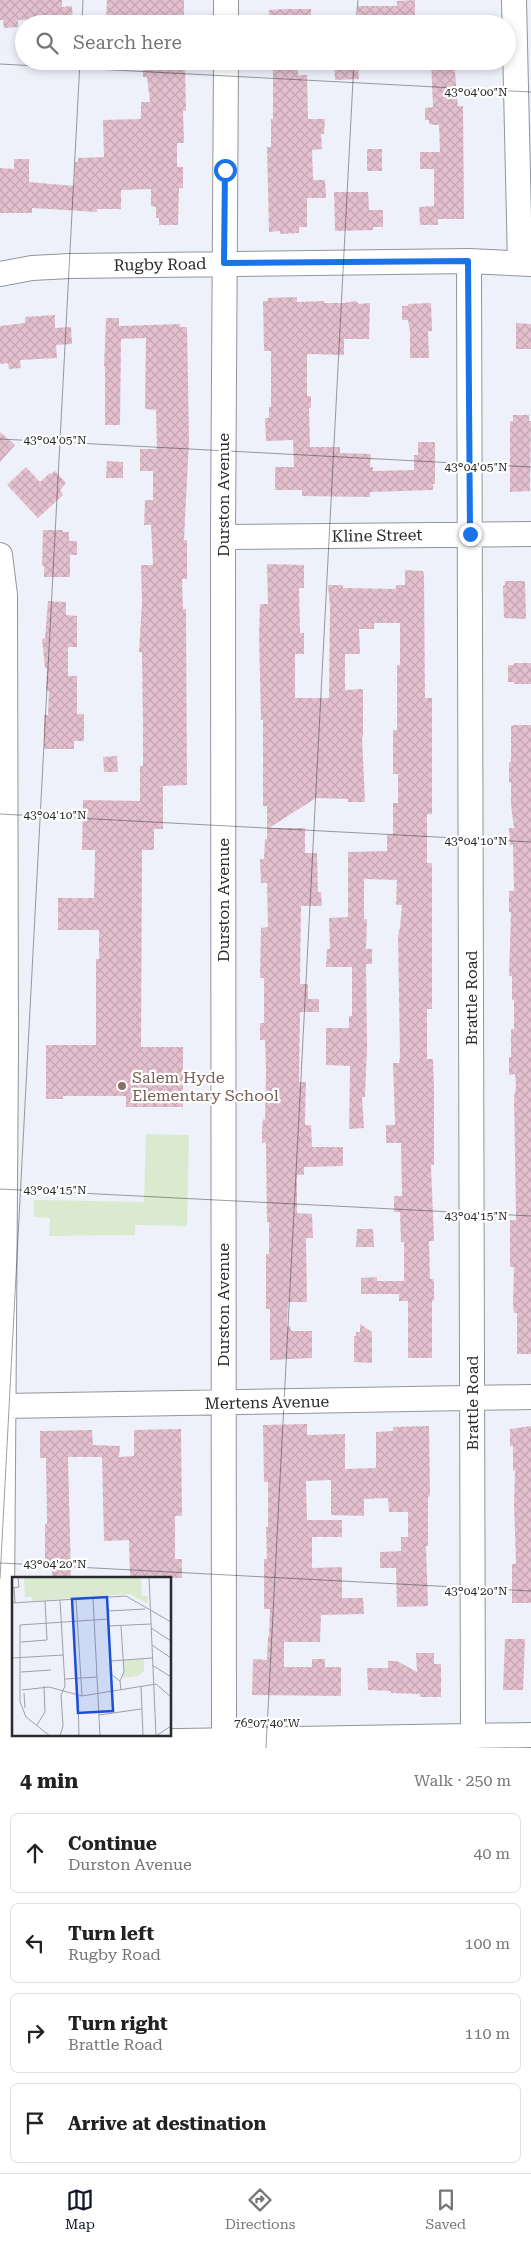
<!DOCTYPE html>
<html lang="en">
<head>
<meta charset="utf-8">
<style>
	body { margin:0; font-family:"Roboto Serif",serif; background:#f2f2f2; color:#222 }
	.stop { position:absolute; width:15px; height:15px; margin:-11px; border:4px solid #1a73e8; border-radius:50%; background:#fff }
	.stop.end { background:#1a73e8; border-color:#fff; box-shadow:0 1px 5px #0008 }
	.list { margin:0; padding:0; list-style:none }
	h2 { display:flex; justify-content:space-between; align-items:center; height:65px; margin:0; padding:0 20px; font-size:21px }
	h2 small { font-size:16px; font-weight:400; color:#767676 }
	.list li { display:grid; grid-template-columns:32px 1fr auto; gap:15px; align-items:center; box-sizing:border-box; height:80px; margin:0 10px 10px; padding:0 10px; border:1px solid #e0e0e0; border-radius:8px }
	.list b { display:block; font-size:19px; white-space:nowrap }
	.list p { margin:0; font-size:16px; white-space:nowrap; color:#767676 }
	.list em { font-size:16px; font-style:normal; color:#767676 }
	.icon { flex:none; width:28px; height:28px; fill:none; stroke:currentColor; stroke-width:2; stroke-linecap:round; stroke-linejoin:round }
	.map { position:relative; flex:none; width:531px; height:1748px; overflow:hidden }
	.search { position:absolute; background:#fff; box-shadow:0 2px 8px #0003; left:15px; right:15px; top:15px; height:55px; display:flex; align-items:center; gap:12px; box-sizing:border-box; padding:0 18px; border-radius:28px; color:#767676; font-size:19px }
	.sheet { height:425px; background:#fff }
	nav { display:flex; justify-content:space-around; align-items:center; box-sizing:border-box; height:70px; border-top:1px solid #e0e0e0; background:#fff; font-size:14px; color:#767676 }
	nav a { display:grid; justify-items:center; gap:2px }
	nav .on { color:#111827 }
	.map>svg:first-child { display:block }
</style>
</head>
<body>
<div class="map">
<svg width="531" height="1748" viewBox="0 0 531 1748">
	<defs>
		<pattern id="building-cross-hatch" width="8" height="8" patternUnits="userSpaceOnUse" patternTransform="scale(1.25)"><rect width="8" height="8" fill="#e4c0cf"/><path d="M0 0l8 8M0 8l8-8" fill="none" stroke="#c4a5b2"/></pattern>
	</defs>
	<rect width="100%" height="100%" fill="#eef1fa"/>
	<path fill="#d9eacf" d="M146,1134L189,1135L187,1226L135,1225V1235L49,1236L50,1218L34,1217V1200L144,1202Z"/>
	<path fill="url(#building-cross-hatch)" d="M0,0H62V7L72,6L73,24H44V19L18,20V27L4,28L3,20H0Z
		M107,0H184V24L106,22Z
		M415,0V16H405V24H358V6H397V1Z
		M285,9H311V24H269V10Z
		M143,61H185L186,111H183L184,143H177V167H183V188H179L178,225H159V218H156V207L151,206V189L121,190V209H97V212L32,208V213H0V168L14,169V159H29V182L74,186L75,162H78V158L104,157L103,120L141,119V102H150L147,77H143Z
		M431,61H454L458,106H463L464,219H438V225H420L419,207L434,206V169H420V152H440L439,125H434L429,124V120H425V108L433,107Z
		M334,64H358L359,79L335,80Z
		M273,68H291L292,70H298V75H307L308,119H325L324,134H321L322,149L312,150L313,178L314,180H325L326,198H307V227H299V233L280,234V231L269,232L267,147H271V119H273Z
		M367,149H382V171H367Z
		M334,192H368L369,210H383V227H373V230L335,231Z
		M297,297V302L324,301V303H343L356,301L359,304L370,303L369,339H344V355L307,354V396H311V408H309L310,447H340V453L371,454L370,467H373V471L414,470V455H418V442H435V484H433V490L370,492V497L302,496V490H275V467H294L293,440L266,441L265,418H269V407H271V351H264L263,301H268V298Z
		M431,303L432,331H428L429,358H410V332L408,320H402V306H408V304Z
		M55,315V328L71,327L72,344L56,345L57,358L20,360L21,368L9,369L8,363L0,364V326L25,323V317Z
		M106,318H119V326L180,324V327H187L189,440L184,540H187V579H182L183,609H186L187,785L163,786V829H154V850H142L141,1047H183V1107H126V1096H63V1099H46V1045H96V959H99V930H58V898H94L95,850H82L83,800L140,801V766H143V732L142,652H139L142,602L141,565H153L151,525H144L145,500H153V471H140V449H157L156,410L145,409L146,338L121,339L120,425H105V366H104Z
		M516,323L531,324V349H516Z
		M513,415H529V421H531L530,491L510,492V421L513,422Z
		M0,432L15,445L0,462Z
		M107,461L123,462V478H106Z
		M26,467L40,482L50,473L51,474L55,471L66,483L60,490L63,495L38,518L7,485Z
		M43,530H63V532H69V541H77V555H70V577H44V566H42Z
		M267,564L304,565V588H299L300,633H304V654H295V698H329L330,606L328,585H343V588L396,589V585H405V570L423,571L424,576L425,698H432V814H427V863H432V1009H427V1059H433L434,1091V1165H431L434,1241H429L430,1279H433L434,1283V1300L432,1301V1358H408V1301H399V1294H361V1278L377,1277V1281H404V1242H401L400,1212H394V1196H402L401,1143H386V1125H395L393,1063H399L400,1057L398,935L400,928L402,905H396L397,880L364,879V919H367L366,949H372V964H366L367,1048L365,1097H362L364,1128L349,1129L350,1066L326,1065V1028H349V1016H352V967H326L327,949H330L329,918L348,917V852L387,851V835L393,834V803H398V774H393V730H397V665H400V623H374V629H359L360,654H345V690L363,689V737H362L365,802H348V799L316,798L269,828H305V853H317L318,892H321L322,906H301L300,984H308V999H319V1012H300L299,1082H306L305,1125H311L312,1147H343V1166L304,1167V1175H297V1213L312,1214L313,1238H306L307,1302H288L287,1327L290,1326L291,1331H312V1358L270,1360V1309H266V1254H269V1222H267L266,1142L262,1143V1130L263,1119L265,1120L266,1070L265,1040H260V1023H264V978H260L261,928L268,927L267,883H261L260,859H264L265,839H267V806H263V720H261L259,634L260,604H268Z
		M505,581H525L526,619L504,618L503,586L505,585Z
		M48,601L66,602V615L77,616V647H68V676H77V714H84V741H74V749H44V715H48L49,691H46L47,668H45L42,639L45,638Z
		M514,663H531V684H514V682H508V665H514Z
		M515,725H531V1354H517V1313H514L513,1304L514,1267H510V1220H516V1216L514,1097L516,1087L515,1074L509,1075V1057H511V1029H514V1000H512V976H509L511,912H509V891H514L513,845H510L509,828H514L511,805V782H509V762H511V726Z
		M117,756L118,772H104L103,757Z
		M357,1229H373L374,1247H356Z
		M360,1324L372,1332V1363L354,1362V1336H356V1332H360Z
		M307,1424V1435L345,1434V1469L376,1468V1432L393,1431V1427L429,1426L430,1496L428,1497V1546H426L428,1606L397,1607L396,1568H380V1552L401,1551V1537H408V1512H389L388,1498L364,1499V1516L331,1515V1480L306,1481L307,1520H342V1537H312V1568L342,1567V1598H363L364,1614L321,1615L320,1642H284V1667H312V1659H325V1667H341V1696L252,1695L253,1659L267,1660L268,1636H269L270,1609H264V1559H267L266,1527H268V1482H264L263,1425Z
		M531,1426V1603H512V1564H516L514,1505L515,1470L513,1471V1446H510V1429Z
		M181,1429L182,1516H175V1559H182V1578H130L129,1540L104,1541L102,1457H68L71,1578H52V1563H45V1524H47L46,1458H40V1431L92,1430L93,1445L120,1446L119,1457L134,1456V1430Z
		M505,1639H525L523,1690H503Z
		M416,1653H434V1664H441V1697H420V1694L391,1693V1691L368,1690L367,1668H388V1661H397L417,1672Z"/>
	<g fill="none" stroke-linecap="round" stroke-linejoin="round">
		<g stroke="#91959c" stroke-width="26">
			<path id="minor" d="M514,0L520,263
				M226,24V0
				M469,261L473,1736
				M0,274L32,268L70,266L469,261L531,264
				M223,537L531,534
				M0,555L5,595L6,1048L1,1744
				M3,1406L531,1397
				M224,1740L223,537L226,61
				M0,1744L531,1735"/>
		</g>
		<use href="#minor" stroke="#fff" stroke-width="24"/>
	</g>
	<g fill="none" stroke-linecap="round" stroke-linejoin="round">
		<path stroke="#1a73e8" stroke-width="6" d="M225,170L224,263L468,261L470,534"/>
	</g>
	<path fill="none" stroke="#282a2d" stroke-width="1" stroke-opacity="0.45" d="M82,24L83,0M356,24L358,0M0,64L531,92M0,439L531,467M0,814L531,842M0,1189L531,1216M0,1563L531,1591M0,1579L80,61M266,1748L354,61"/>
	<circle fill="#8d6e63" stroke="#fff" stroke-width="2" cx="122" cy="1086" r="5"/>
	<g text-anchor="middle" stroke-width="4.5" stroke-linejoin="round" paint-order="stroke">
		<g font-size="16" fill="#282a2d" stroke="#fff">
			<text transform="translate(160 264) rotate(-1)" y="6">Rugby Road</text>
			<text transform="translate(223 495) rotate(-90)" y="6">Durston Avenue</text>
			<text transform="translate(377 535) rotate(-1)" y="6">Kline Street</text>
			<text transform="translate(223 900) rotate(-90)" y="6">Durston Avenue</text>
			<text transform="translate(471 998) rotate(-90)" y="6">Brattle Road</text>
			<text transform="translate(223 1305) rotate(-90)" y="6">Durston Avenue</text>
			<text transform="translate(267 1402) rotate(-1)" y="6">Mertens Avenue</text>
			<text transform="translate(472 1403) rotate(-90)" y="6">Brattle Road</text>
		</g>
		<g font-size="16" fill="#785e54" stroke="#fff" text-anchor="start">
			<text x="132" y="1083">Salem Hyde<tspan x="132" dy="18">Elementary School</tspan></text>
		</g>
	</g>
	<g transform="translate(12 1577)">
		<rect width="159" height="159" fill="#eef1fa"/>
		<path d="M12,0H129L130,19H136L135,26L117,17L20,24V20H13Z" fill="#d9eacf"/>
		<path d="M132,82V94L126,99L111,101V83Z" fill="#d9eacf"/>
		<path fill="none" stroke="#9fa1a8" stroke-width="1" d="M137,0L144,159M2,10L3,26M0,11L7,10L6,0M95,20L99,97L108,104M81,21L88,159M64,22L70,119M0,26L114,19L159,45M96,34L133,32M96,49L139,47M139,51L159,64M9,65L35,63L33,24M140,68L159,81M0,81L51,78M98,84L140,81M140,88L159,100M9,95L39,93M53,102L85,100M129,109L131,159M10,113L37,110L70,119L144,107L159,120M109,113L108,104L112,95L109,49M12,116L13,131M66,119L67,159M87,138L129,132M25,148L33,135L32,109M38,159L14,140L8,125V48L96,42M48,159L51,149L49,118L53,109L48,23M144,159L159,149"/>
		<path fill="#1d4ed8" fill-opacity="0.15" stroke="#1d4ed8" stroke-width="2.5" d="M95,20L101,134L66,136L60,22Z"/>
		<rect width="159" height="159" fill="none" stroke="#282a2d" stroke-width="2.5"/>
	</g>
	<g font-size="12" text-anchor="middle" fill="#282a2d" stroke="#fff" stroke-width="4.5" stroke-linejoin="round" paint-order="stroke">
		<text x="476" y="96">43°04'00"N</text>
		<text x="55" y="444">43°04'05"N</text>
		<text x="476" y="471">43°04'05"N</text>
		<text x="55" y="819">43°04'10"N</text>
		<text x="476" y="845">43°04'10"N</text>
		<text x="55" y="1194">43°04'15"N</text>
		<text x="476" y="1220">43°04'15"N</text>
		<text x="55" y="1568">43°04'20"N</text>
		<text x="476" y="1595">43°04'20"N</text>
		<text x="267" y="1727">76°07'40"W</text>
	</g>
</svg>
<div class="stop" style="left:225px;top:170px"></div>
<div class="stop end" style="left:470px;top:534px"></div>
<div class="search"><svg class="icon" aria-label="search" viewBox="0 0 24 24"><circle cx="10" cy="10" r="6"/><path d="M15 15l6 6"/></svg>Search here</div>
</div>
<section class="sheet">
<h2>4 min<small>Walk · 250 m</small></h2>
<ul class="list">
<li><svg class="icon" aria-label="ahead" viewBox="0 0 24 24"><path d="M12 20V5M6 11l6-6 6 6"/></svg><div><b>Continue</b><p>Durston Avenue</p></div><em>40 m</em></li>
<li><svg class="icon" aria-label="left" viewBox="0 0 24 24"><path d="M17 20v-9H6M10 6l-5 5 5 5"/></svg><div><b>Turn left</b><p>Rugby Road</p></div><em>100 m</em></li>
<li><svg class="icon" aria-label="right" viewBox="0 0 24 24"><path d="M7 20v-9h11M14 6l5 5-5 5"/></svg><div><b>Turn right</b><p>Brattle Road</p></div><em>110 m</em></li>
<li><svg class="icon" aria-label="arrive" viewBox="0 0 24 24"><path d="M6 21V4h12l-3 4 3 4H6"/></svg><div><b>Arrive at destination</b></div></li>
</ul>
</section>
<nav>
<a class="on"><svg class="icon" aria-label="map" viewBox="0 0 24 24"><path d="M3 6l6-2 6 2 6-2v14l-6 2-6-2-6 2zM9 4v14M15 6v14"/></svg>Map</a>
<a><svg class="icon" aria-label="directions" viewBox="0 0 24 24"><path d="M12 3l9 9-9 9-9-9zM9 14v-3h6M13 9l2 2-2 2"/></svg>Directions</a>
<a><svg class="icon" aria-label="saved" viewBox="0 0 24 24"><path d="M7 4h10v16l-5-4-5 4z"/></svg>Saved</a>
</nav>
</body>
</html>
